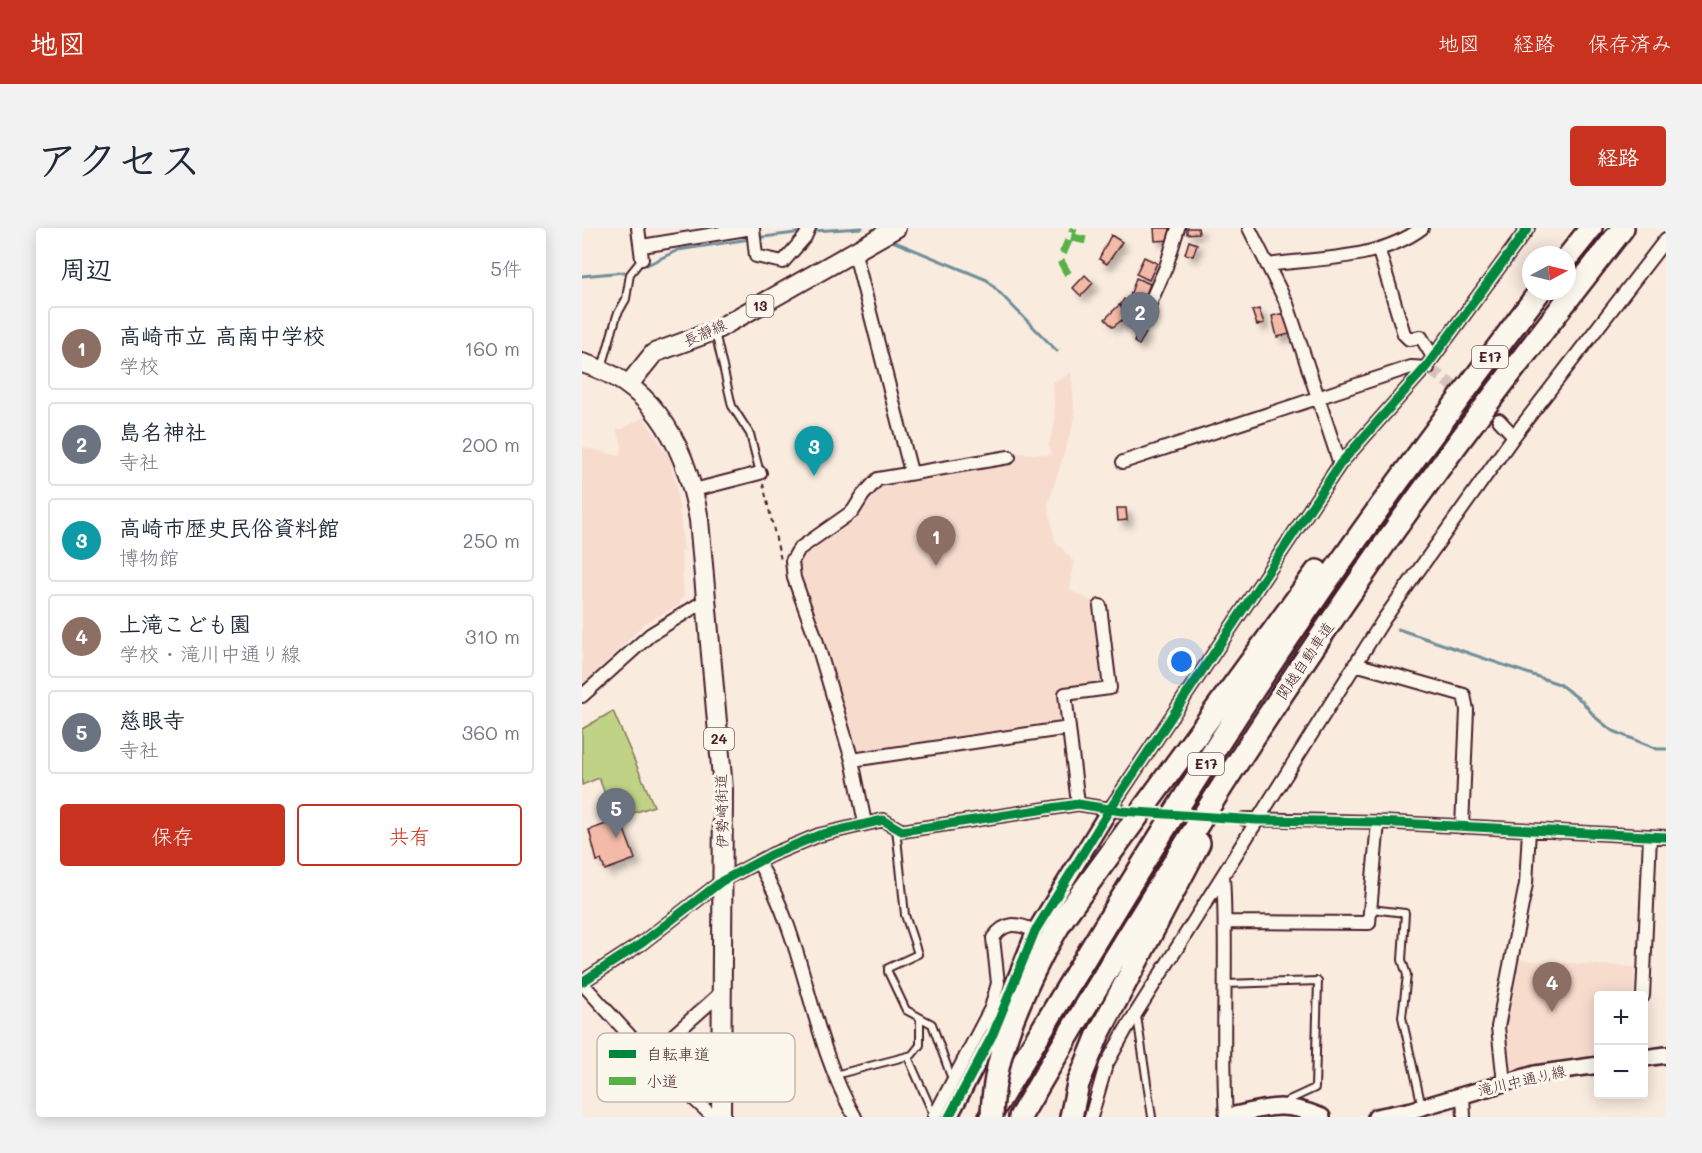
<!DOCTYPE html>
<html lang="ja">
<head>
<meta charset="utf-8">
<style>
	body { margin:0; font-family:Mali,"Klee One",sans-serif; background:#f2f2f3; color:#1f2937 }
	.controls { position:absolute; right:18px; bottom:18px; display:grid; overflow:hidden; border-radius:6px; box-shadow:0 3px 15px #0003 }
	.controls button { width:54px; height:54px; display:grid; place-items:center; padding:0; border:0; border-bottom:2px solid #e0e1e3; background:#fff; color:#1f2937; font:30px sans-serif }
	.compass { position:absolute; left:940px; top:18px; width:54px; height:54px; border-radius:50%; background:#fff; box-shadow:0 3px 15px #0003; rotate:83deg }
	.you { position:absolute; left:600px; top:434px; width:21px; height:21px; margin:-15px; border:4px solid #fff; border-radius:50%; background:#1a73e8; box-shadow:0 0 0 9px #1a73e833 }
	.badge { display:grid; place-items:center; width:39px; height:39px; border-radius:50%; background:#c8321e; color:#fff; font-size:20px; font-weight:700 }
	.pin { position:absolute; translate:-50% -50px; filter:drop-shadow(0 2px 3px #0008) }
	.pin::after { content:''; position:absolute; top:32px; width:21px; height:18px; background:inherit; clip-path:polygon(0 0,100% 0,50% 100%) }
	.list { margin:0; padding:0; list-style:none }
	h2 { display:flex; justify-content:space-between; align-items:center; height:78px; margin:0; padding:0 24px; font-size:26px }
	h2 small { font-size:20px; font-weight:400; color:#747a83 }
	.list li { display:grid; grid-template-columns:39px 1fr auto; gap:18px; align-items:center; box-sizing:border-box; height:84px; margin:0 12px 12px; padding:0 12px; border:2px solid #e0e1e3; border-radius:6px }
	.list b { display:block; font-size:22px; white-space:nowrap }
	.list p { margin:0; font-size:20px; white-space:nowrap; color:#747a83 }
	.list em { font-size:20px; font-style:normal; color:#747a83 }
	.actions { display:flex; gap:12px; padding:18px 24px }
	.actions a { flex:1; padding:14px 0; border:2px solid #c8321e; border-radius:6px; text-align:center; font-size:21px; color:#c8321e }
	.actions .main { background:#c8321e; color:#fff }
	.map { position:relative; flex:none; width:1084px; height:889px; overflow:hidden; border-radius:6px }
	header { display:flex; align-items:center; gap:36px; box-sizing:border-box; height:84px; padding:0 30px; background:#c8321e; color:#fff }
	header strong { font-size:28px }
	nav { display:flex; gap:33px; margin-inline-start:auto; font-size:21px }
	.intro { display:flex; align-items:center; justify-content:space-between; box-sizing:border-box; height:144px; padding:0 36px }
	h1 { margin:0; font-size:42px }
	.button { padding:15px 27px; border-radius:6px; background:#c8321e; color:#fff; font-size:21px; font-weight:700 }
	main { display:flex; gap:36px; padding:0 36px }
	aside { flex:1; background:#fff; border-radius:6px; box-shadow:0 3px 15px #0003 }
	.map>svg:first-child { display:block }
</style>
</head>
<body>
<header>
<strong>地図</strong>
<nav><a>地図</a><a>経路</a><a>保存済み</a></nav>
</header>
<div class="intro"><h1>アクセス</h1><a class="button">経路</a></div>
<main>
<aside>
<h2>周辺<small>5件</small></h2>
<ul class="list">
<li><span class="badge" style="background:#8d6e63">1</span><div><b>高崎市立 高南中学校</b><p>学校</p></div><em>160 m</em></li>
<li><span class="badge" style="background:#6b7280">2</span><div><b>島名神社</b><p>寺社</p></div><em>200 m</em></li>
<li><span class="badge" style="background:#0f9aa8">3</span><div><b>高崎市歴史民俗資料館</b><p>博物館</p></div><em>250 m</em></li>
<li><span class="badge" style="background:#8d6e63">4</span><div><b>上滝こども園</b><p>学校 · 滝川中通り線</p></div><em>310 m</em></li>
<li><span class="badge" style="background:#6b7280">5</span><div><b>慈眼寺</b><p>寺社</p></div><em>360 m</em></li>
</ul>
<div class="actions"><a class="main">保存</a><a>共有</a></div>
</aside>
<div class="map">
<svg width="1084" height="889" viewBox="0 0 1084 889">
	<defs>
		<filter id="shadow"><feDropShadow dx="5.5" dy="5.5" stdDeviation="3" flood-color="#0004"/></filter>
	</defs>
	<rect width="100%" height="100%" fill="#f9ebde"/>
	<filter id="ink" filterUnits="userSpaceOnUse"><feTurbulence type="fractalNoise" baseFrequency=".0167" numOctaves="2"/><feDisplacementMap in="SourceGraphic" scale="12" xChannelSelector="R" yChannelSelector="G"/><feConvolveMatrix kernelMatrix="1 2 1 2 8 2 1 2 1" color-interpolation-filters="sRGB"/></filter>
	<g filter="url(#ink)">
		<path fill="#f7dcce" d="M489,144L493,190L466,277L473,313L492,334L488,362L514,375L522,457L479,462L481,493L477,498L280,525L272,519L245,422L215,342L216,332L277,289L294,258L433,233L436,225L470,227L467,216L473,194L471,153L480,151Z
			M61,189L87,228L94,255L102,322L99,323L102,367L97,377L63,395L0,459V219L38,228L40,217L34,201H41Z
			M934,732L1053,739L1052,767L1017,768L1016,828L960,837L925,846L919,800Z"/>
		<path fill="#c0d286" stroke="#857858" stroke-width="1.5" d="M31,483L72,578L25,594L18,578L26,574L17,550L0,557V501Z"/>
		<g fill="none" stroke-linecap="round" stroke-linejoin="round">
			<path stroke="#6f8f9a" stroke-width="3" d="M231,3L280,0
				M174,10L221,4
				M308,12L405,52L475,123
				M65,37L96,22L168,11
				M0,48L42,44
				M816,401L977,456L1000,473L1013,489L1029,502L1075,521H1084"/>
		</g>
		<path fill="#f2baa7" stroke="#4a1f2b" stroke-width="1.5" filter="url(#shadow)" d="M572,0H588V12L573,13Z
			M605,0H616L617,5L605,6Z
			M529,7L540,14L525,36L517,31Z
			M607,13L615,16L611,28L603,26Z
			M562,29L575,35L567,52L554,46Z
			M503,47L511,55L499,68L491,60Z
			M554,50L568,56L560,77L550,72L551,69L548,68Z
			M542,71L553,79L549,84L538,77Z
			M537,77L546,87L531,99L523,91Z
			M677,81L682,95L675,97L670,83Z
			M702,85L708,106L695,109L690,88Z
			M556,101L564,105L557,117L552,114Z
			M535,280H544L545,292L536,293Z
			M38,591L53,631L23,642L19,632L15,633L7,602Z"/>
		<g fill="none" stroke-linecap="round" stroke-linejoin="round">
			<path stroke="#d6c2ba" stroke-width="12" stroke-dasharray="12 6" stroke-linecap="butt" d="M849,142L907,184
				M539,583L662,591"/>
			<g stroke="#4a1f2b" stroke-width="10">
				<path id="service" d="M133,104L150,178L168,206L178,245
					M20,140L35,87L44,71L48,46L60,31
					M314,600L323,687L336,726L306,740V744L324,782L350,796L368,846L372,849
					M789,681L823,685L820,732L825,747L820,789L840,879
					M643,756L736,753L733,860L707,872L703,877
					M555,788L570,889
					M326,829L349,881L354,886
					M253,847L330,827L338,817V791"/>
			</g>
			<g stroke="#4a1f2b" stroke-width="16">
				<path id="minor" d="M56,0L60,31
					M171,0L174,28L201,34L223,9L227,0
					M667,0L705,76L758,236
					M60,18L170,0
					M272,22L329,244
					M797,23L822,106L827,111L839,109L851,129
					M685,37C737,30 797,32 840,0
					M566,80L584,39L596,0
					M917,192L932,208
					M541,234L829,139L846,140
					M112,262L178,245
					M773,436L882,467L885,482L880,599
					M0,468L69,406L124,372
					M270,532L487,500
					M496,576L483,466L528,460L518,378
					M528,581L758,236L844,139L946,0
					M662,591L796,594L1084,609
					M283,595L270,532L233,408L212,350L210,333L217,321L271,283L281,267L296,251L427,229
					M176,634C224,711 227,810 273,889
					M641,647C646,728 639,808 644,889
					M644,694L787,695L796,594
					M0,754L60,715L140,653L189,627L237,607L301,592L320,603L496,576L539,583
					M0,755L67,829L128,886L139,887
					M1061,768L1068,608
					M67,829L141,763
					M922,855L916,799L944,656L947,602
					M881,867L882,889
					M352,889L409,780L416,755L411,710C423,693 435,695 453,703
					M509,889L524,837L544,801L802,391L932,208L1084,11"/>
			</g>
			<g stroke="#4a1f2b" stroke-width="20">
				<path id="tertiary" d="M1062,830L1084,827
					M367,889L411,806L453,703L528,581
					M645,889C685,880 700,872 740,889
					M794,889L830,882L953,846L1017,837"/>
			</g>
			<g stroke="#4a1f2b" stroke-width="22">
				<path id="primary" d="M0,135C74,156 105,221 117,292L141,561L139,889
					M47,156L72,125L132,103L314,0"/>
			</g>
			<g stroke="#4a1f2b" stroke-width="26">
				<path id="motorway" d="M985,30L1009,0
					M461,725L482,689L735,343
					M408,888C511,717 613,545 726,381C800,273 879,168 958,63
					M438,889C548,701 663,516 788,337C868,221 955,111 1041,0
					M489,889L496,856L516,807L617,615"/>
			</g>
			<path stroke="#4a1f2b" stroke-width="2" stroke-dasharray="4.5 4.5" stroke-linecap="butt" d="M560,99L562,91
				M181,256L199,332"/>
			<use href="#service" stroke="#fbf7ec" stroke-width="6"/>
			<use href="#minor" stroke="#fbf7ec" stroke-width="12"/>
			<use href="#tertiary" stroke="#fbf7ec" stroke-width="15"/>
			<use href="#primary" stroke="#fbf7ec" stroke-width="18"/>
			<use href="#motorway" stroke="#fbf7ec" stroke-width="21"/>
			<g stroke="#4a1f2b" stroke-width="26" stroke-linecap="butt">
				<path id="motorway-bridge" d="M410,889C411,830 435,776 461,725"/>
			</g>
			<use href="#motorway-bridge" stroke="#fbf7ec" stroke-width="21"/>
			<path stroke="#57b146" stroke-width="8" stroke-dasharray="15 8" stroke-linecap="butt" d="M489,9L511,14
				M486,46L478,32L492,0"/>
			<g stroke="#fbf7ec" stroke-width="13">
				<path id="cycleway" d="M0,754L60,715L140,653L189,627L237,607L301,592L320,603L496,576L539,583L675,592L796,594L1084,609
					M367,889L411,806L453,703L528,581L758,236L844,139L946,0"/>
			</g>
			<use href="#cycleway" stroke="#00873e" stroke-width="9"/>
		</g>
	</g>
	<g text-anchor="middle" stroke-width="6" stroke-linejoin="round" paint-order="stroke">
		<g fill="#fbf7ec" stroke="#7f6065" stroke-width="1.5">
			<rect x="164.5" y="67" width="27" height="22" rx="4.5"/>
			<rect x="890" y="118" width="36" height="22" rx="4.5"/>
			<rect x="122" y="500" width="30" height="22" rx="4.5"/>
			<rect x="606" y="525" width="36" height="22" rx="4.5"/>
		</g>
		<g font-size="14" font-weight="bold" fill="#4a1f2b">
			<text x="178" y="83">13</text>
			<text x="908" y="134">E17</text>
			<text x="137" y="516">24</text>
			<text x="624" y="541">E17</text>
		</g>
		<g font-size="15" fill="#4a1f2b" stroke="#fbf7ec">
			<text transform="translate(123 105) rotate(-24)" y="5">長瀞線</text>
			<text transform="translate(723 433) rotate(-56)" y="5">関越自動車道</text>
			<text transform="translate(140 583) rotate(-91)" y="5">伊勢崎街道</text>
			<text transform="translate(940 853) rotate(-13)" y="5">滝川中通り線</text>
		</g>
	</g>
	<rect x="15" y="805" width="198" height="69" rx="9" fill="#fbf7ec" stroke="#c6b6b2" stroke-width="1.5"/>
	<rect x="27" y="822" width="27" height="8" fill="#00873e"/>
	<rect x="27" y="849" width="27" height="8" fill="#57b146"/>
	<g font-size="16" fill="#4a1f2b">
		<text x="64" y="832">自転車道</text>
		<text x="64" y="859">小道</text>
	</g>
</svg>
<div class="controls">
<button>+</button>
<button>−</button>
</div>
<svg class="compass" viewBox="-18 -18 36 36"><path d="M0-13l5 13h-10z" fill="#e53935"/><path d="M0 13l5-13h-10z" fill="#747a83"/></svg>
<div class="you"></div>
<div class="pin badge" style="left:354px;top:338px;background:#8d6e63">1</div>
<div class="pin badge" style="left:558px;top:114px;background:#6b7280">2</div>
<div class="pin badge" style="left:232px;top:248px;background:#0f9aa8">3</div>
<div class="pin badge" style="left:970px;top:784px;background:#8d6e63">4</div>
<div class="pin badge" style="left:34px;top:610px;background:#6b7280">5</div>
</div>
</main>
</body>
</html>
